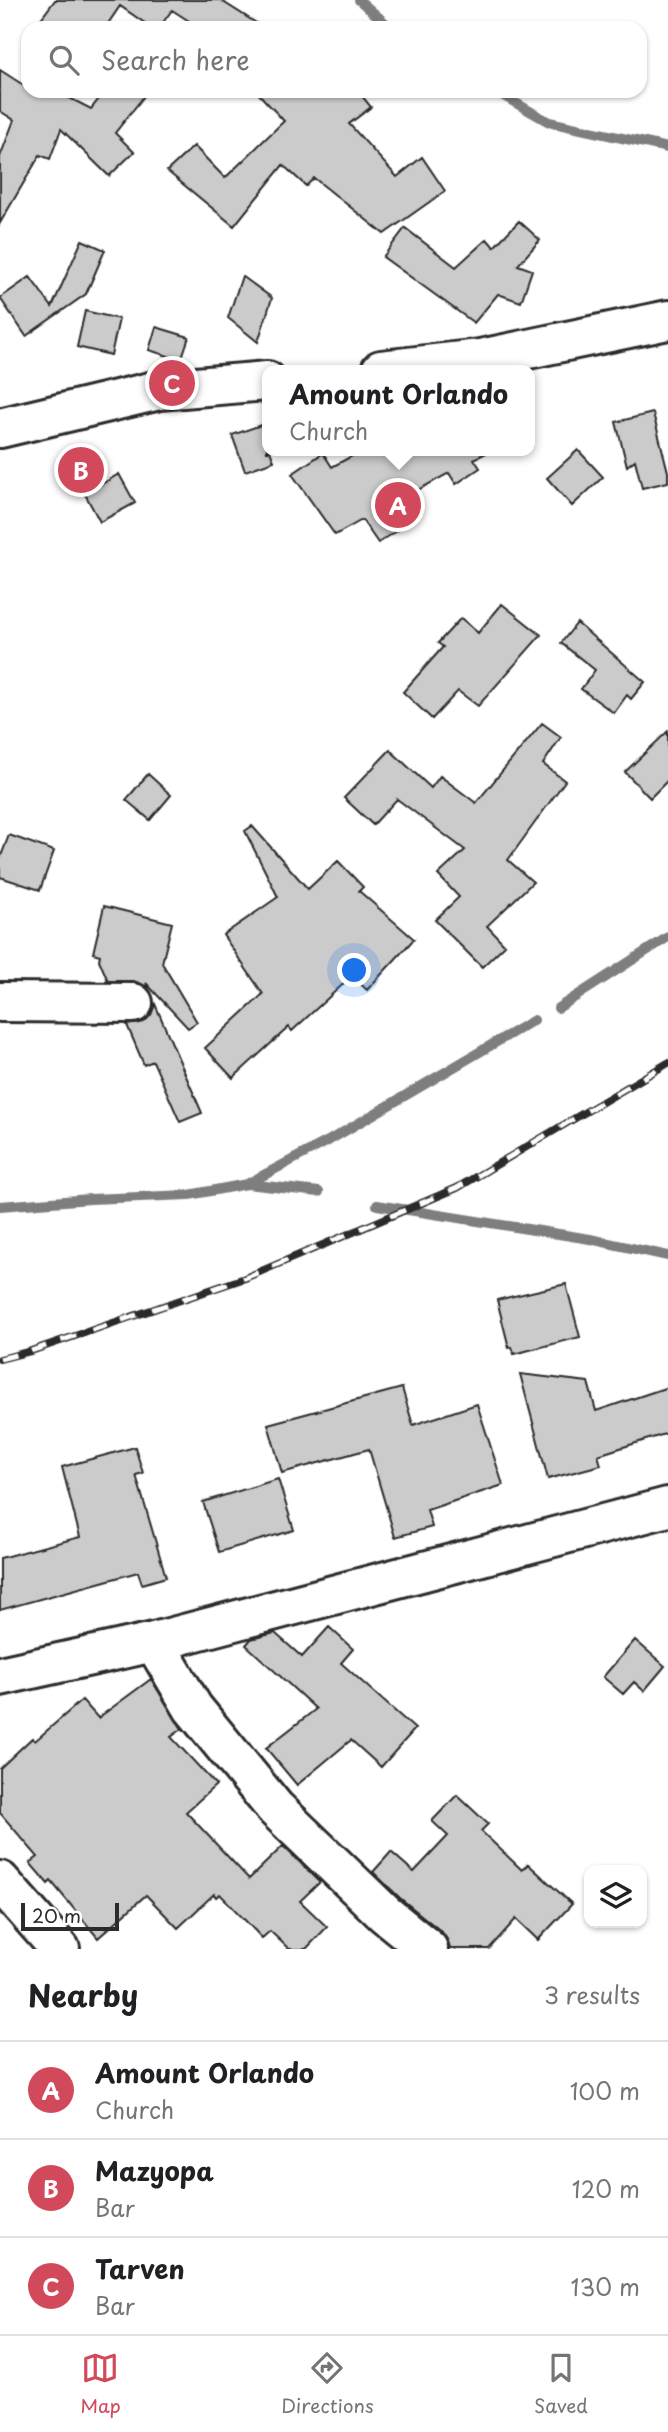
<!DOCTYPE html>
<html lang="en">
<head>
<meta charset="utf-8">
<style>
	body { margin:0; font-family:"Playpen Sans",sans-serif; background:#f6f6f6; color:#202124 }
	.controls { position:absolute; right:21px; bottom:21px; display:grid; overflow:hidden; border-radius:14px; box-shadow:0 2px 5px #0004 }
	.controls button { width:63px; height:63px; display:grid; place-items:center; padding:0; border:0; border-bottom:2px solid #e0e0e0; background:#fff; color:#202124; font:35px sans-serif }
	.scale { position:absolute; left:21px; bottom:18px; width:98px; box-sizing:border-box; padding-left:7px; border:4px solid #2b2b2b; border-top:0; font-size:19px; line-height:24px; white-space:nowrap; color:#2b2b2b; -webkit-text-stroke:5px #fff; paint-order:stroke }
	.you { position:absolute; left:355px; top:971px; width:24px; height:24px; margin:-18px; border:5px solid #fff; border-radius:50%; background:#1a73e8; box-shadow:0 0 0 10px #1a73e833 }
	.badge { display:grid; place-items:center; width:46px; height:46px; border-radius:50%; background:#d1495b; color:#fff; font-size:23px; font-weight:700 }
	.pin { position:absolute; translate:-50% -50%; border:4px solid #fff; box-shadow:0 2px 7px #0006 }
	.popup { position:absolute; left:262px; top:365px; width:273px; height:91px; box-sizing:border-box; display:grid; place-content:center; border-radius:14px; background:#fff; filter:drop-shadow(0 2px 5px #0005); font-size:23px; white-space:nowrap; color:#757577 }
	.popup b { font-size:26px; color:#202124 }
	.popup::after { content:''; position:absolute; left:50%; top:100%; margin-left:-14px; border:14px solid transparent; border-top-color:#fff }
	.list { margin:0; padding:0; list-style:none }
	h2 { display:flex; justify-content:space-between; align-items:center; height:91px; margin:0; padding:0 28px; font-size:30px }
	h2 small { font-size:23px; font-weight:400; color:#757577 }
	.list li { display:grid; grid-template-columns:46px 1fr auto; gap:21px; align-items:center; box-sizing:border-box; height:98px; padding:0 28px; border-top:2px solid #e0e0e0 }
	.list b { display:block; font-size:26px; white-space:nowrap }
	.list p { margin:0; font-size:23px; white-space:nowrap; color:#757577 }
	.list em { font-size:23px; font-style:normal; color:#757577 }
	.icon { flex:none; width:38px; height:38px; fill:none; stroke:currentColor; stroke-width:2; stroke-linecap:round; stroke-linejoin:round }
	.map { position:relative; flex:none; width:668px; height:1949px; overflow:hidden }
	.search { position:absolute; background:#fff; box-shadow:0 2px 5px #0004; left:21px; right:21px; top:21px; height:77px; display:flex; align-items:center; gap:18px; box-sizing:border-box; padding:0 24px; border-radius:21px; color:#757577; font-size:26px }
	.sheet { height:385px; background:#fff }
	nav { display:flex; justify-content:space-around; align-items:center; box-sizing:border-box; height:98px; border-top:2px solid #e0e0e0; background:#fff; font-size:19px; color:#757577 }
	nav a { display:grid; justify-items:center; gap:4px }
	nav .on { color:#d1495b }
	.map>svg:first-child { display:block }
</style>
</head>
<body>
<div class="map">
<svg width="668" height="1949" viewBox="0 0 668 1949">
	<rect width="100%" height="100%" fill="#fff"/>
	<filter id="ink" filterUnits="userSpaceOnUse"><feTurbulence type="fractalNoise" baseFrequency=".0143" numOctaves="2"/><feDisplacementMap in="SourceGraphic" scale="14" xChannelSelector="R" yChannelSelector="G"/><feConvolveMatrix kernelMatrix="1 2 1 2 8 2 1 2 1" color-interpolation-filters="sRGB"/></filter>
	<g filter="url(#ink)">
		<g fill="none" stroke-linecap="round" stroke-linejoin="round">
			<path stroke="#7e7e7e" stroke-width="10" d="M359,0L391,28
				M495,91L549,122L668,148
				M558,1008L668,937
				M247,1184L328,1141L534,1020
				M377,1205L590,1239L668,1256
				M0,1206L90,1199L189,1195L247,1184L319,1192"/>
		</g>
		<path fill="#cbcbcb" stroke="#2b2b2b" stroke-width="2" d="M55,0H220L264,28H200L172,10L159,28H152L120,6L105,28H34Z
			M0,70L28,88V91H56L91,109L105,91H148L115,133L134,152L109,176L61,129L50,159L40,155L0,223V157L14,120L0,111Z
			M256,91H358L371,107L349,124L397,177L422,157L445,191L384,234L314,178L306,186L283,165L234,226L167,171L194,146L225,178L284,121Z
			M519,221L540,240L518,265L532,270L521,302L498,294L474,323L383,257L405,228L456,267L487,239L494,247Z
			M82,240L105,250L86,294L26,336L0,298L30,277L52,307Z
			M242,276L272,298L258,342L228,318Z
			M85,311L119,319L111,355L77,347Z
			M156,327L189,337L181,360L149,350Z
			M653,413L668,472V482L642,488L635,460L627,466L616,422Z
			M261,425L267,442V451H270L274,461L245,471L232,435Z
			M578,450L603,477L572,506L547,478Z
			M361,451H490L474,459L480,468L456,484L449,473L392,504L406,525L378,543L362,520L335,535L292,474L323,453L332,467Z
			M119,474L135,503L100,522L85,494Z
			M502,604L541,635L478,706L458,691L432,719L403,692L443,647L438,643L461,618L478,633Z
			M577,623L645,682L631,699L627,695L614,713L581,689L595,670L561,643Z
			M542,723L561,737L543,764L565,781L508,860L533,882L487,926L505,945L482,967L435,920L459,897L438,875L465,850L397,799L373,825L344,798L390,750L431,788L440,776L476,803Z
			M668,731V780L650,798L625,772Z
			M148,774L171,795L150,820L126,800Z
			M252,826L308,889L338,861L363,887L359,891L414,939L367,990L352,976L292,1031L289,1027L233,1078L205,1048L263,994L223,935L278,897L245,831Z
			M9,835L54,851L40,890L0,877V859Z
			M104,906L172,923L162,963L197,1022L188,1028L146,983L148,988L134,981H108L99,960L100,955L93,953Z
			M155,1004L202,1113L180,1122L153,1061L144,1065L127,1025L144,1022L151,1015Z
			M566,1284L580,1337L514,1354L512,1347L509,1348L497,1300Z
			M520,1374L588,1382L596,1411L668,1387V1433L598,1455L601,1465L548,1479Z
			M402,1388L413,1425L477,1404L503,1485L427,1510L432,1527L395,1537L369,1449L282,1473L268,1424Z
			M135,1447L143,1473L136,1475L166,1577L142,1584L138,1572L0,1610V1558L80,1537L62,1467Z
			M278,1479L294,1530L219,1552L203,1502Z
			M329,1627L353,1649L341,1663L415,1729L381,1767L351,1740L297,1785L266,1748L316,1709L246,1645L251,1639L275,1633L302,1657Z
			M635,1640L665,1666L644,1691L634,1682L623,1694L603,1677Z
			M151,1679L182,1729L171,1737L216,1785L186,1812L249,1879L283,1846L320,1882L300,1901L327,1927L306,1949H289L270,1931L262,1938L220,1894L216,1897L214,1894L178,1928L146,1895L98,1938L51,1881L48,1884L30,1863L38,1857L0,1813V1768L32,1738L35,1741L82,1700L98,1718Z
			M457,1795L488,1824L481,1831L522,1870L528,1864L572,1904L538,1940L516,1919L489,1949H450L448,1941L442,1932L400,1898L373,1872L391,1852L414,1872L448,1836L432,1821Z"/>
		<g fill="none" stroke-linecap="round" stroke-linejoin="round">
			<g stroke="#2b2b2b" stroke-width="44">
				<path id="minor" d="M381,370L480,359L668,320
					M0,428L159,390L267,381
					M0,1002L133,1003
					M154,1642L193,1708L275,1808L385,1914L428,1949
					M0,1676L154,1642L668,1507
					M0,1881L60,1949"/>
			</g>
			<use href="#minor" stroke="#fff" stroke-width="38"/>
			<g stroke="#2b2b2b" stroke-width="8">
				<path id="rail" d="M0,1359L31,1351L245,1278L457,1188L668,1063"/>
			</g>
			<use href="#rail" stroke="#fff" stroke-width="5" stroke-dasharray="16" stroke-linecap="butt"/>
		</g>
	</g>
</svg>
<div class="controls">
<button><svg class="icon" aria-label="layers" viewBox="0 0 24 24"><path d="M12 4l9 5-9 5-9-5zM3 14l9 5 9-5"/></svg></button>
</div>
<div class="scale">20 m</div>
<div class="you"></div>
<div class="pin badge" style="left:398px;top:505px">A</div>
<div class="popup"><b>Amount Orlando</b>Church</div>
<div class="pin badge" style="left:81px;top:470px">B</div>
<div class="pin badge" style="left:172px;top:383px">C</div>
<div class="search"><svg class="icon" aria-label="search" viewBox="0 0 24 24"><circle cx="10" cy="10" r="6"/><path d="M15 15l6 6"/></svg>Search here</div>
</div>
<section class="sheet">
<h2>Nearby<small>3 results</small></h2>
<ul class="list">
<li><span class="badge">A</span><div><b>Amount Orlando</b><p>Church</p></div><em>100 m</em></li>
<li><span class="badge">B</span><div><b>Mazyopa</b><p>Bar</p></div><em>120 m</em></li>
<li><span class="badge">C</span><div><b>Tarven</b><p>Bar</p></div><em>130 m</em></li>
</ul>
</section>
<nav>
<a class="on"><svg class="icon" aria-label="map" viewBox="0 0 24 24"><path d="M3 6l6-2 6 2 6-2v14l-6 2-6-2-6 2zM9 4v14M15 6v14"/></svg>Map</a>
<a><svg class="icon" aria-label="directions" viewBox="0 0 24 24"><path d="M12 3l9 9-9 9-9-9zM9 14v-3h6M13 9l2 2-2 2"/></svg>Directions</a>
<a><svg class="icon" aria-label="saved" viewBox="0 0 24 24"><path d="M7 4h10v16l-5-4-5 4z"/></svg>Saved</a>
</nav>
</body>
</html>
